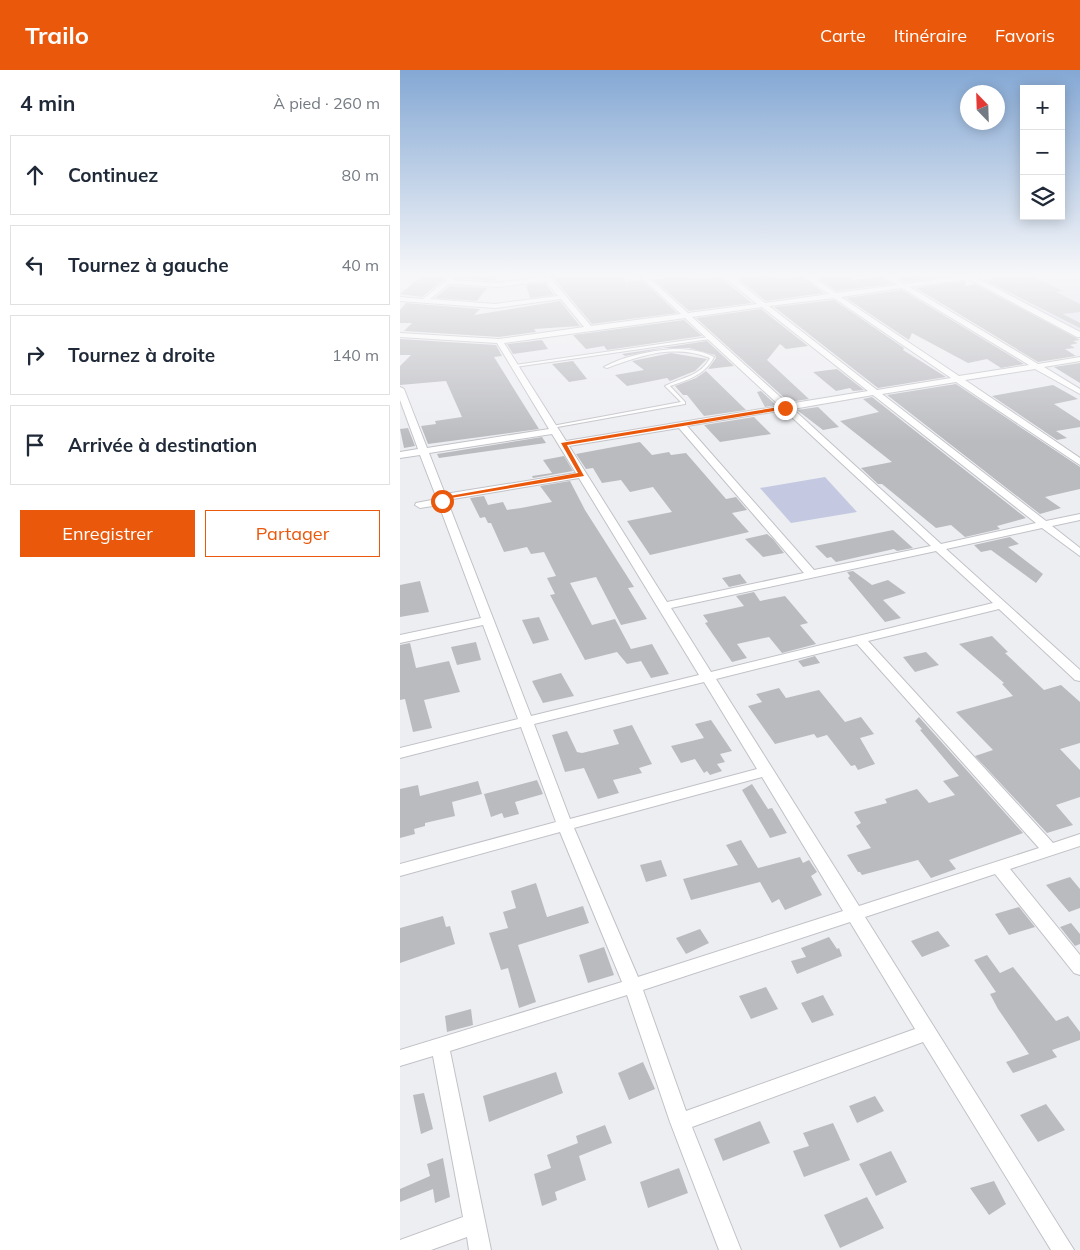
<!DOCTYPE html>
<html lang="fr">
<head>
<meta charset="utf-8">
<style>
	body { margin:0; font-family:Mulish,sans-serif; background:#f6f6f7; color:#1f2937 }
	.controls { position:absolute; right:15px; top:15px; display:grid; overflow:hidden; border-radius:0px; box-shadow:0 2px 12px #0003 }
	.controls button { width:45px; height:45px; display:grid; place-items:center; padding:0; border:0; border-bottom:1px solid #e0e1e3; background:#fff; color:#1f2937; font:25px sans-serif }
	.compass { position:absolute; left:560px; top:15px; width:45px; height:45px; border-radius:50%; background:#fff; box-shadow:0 2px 12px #0003; rotate:337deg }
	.stop { position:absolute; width:15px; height:15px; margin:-11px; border:4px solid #ea580c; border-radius:50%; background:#fff }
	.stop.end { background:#ea580c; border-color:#fff; box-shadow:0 1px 5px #0008 }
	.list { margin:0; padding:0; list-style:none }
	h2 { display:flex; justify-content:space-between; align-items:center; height:65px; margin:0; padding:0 20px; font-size:21px }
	h2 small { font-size:16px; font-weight:400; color:#747a83 }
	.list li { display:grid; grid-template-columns:32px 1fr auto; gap:15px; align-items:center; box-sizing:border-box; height:80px; margin:0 10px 10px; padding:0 10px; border:1px solid #e0e1e3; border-radius:0px }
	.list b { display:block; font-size:19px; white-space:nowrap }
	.list em { font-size:16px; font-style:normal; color:#747a83 }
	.actions { display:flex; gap:10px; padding:15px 20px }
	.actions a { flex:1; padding:11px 0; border:1px solid #ea580c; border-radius:0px; text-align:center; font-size:18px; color:#ea580c }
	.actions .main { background:#ea580c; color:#fff }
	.icon { flex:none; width:28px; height:28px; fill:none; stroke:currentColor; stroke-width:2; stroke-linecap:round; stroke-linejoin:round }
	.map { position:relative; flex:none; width:680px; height:1180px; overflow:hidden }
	header { display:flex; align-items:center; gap:30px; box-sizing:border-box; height:70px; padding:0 25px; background:#ea580c; color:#fff }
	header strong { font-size:24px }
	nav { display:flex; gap:28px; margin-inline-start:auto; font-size:18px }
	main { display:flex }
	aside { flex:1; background:#fff }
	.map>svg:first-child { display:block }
</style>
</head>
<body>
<header>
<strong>Trailo</strong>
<nav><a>Carte</a><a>Itinéraire</a><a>Favoris</a></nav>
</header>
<main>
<aside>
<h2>4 min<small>À pied · 260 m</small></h2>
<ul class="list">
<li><svg class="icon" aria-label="ahead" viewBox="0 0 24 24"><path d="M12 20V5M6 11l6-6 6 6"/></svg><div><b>Continuez</b></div><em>80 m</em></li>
<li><svg class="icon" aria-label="left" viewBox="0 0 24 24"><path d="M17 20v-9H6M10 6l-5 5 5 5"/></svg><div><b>Tournez à gauche</b></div><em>40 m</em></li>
<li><svg class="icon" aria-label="right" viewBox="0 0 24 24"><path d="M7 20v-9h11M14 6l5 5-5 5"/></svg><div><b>Tournez à droite</b></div><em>140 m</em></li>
<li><svg class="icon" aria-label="arrive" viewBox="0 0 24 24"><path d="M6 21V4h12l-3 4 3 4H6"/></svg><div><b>Arrivée à destination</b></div></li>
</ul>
<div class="actions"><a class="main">Enregistrer</a><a>Partager</a></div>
</aside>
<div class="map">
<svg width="680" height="1180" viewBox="0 0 680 1180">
	<rect width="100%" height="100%" fill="#edeef2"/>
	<path fill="#dfe2ed" d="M600,206L680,207V261L580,209Z"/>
	<path fill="#c4c9e1" d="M425,407L457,442L391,453L360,418Z"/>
	<path fill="#babbbf" d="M22,206H48L22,227L0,224Z
		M56,206H97L93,211L57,208Z
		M152,206H224L225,212L242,210L277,243L192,254Z
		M278,206H285L289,209L320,207L352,233L289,241L254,210Z
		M354,206H377L380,209L401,206L424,223L366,231L336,207Z
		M415,206H448L454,210L481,206L492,214L436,221Z
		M495,206H544L504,212Z
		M593,206H632L663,221L656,222L680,234V242L663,244L680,253V258L589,212Z
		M565,211V216L575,214L680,270L673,271L678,273L670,275L675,278L665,279L676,286L638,292L516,218Z
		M145,213L154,225L130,228L126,215Z
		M50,216L87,218L77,231L35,228Z
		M502,220L624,294L601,298L587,289L568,293L512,263L509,270L446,228Z
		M434,230L504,278L503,280L546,307L478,318L374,237Z
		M160,231L180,256L134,259L136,262L99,267L4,261L12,253H0V240L6,233L80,239L74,245Z
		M361,239L408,276L386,279L380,274L367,290L409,329L389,332L296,248Z
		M284,250L302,266L207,280L204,276L186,279L173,265Z
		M0,269L96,275L102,286L94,287L139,359L28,374L21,356L36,354L35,351L62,347L46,311L0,315V296L11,285H0Z
		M142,270L148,279L113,284L107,274Z
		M307,271L334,296L308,299L316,288L315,285L289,278H263L225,286L222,284Z
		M271,283L307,289L295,301L270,311L267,308L227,316L215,305L244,300L232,291Z
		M173,291L187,309L169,312L152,294Z
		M680,293V313L654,297Z
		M437,299L464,320L453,321L450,318L436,321L413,302Z
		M306,301L346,340L304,346L287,325H283L275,316L296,308Z
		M556,314L680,397V419L645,427L661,438L640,444L487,325Z
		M653,315L678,329L654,334L680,351V357L656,361L667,368L657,370L592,326Z
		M361,321L376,335L365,337L357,322Z
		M472,327L626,448L597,456L600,459L565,467L551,455L536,458L482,414H478L461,398L492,392L440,351L479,342L463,329Z
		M418,337L439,357L423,360L397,340Z
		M354,347L371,364L320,372L304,355Z
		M8,358L15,376L4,378L0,359Z
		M142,367L146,373L39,388L37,384Z
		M240,372L252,385L269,382L271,385L286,383L326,429L336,427L347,440L332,443L349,462L250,485L227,451L272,442L253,417L230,422L221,410L202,413L193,398L186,399L176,384Z
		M164,386L173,401L133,408L132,406L152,403L143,390Z
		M170,411L185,440L234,517L228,518L247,549L221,555L196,507L170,513L192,555L215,549L231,579L252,574L269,604L251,608L241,591L227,594L217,582L185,590L150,525L155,524L147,508L156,506L144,482L131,484L127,477L104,482L91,453H88L85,447L80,448L70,428L84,426L88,435L103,432L107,440L121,438L152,432L140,416Z
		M493,460L513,478L497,481L494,479L436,492L431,487L427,488L415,476Z
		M367,464L373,469L384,483L363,487L345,469Z
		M610,467L619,474L608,477L643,504L636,513L591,480L581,482L574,475Z
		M453,501L472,515L488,510L506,523L483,530L501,548L485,552L448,508L450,506L447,502Z
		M340,504L347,513L329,517L322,508Z
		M20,511L29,542L0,547V515Z
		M354,522L360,531L385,526L408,553L400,555L416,574L382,583L369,567L337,574L347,588L332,592L305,553L308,552L303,545L344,536L336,526Z
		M139,547L149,570L133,574L122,550Z
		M592,566L608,582L605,583L644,620L661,615L680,632V673L660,679L680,700V727L656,735L673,755L647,763L575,686L593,680L556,642L613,626L602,614L604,613L559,574Z
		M76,572L81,590L57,595L51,577Z
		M10,573L16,598L49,591L60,622L24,630L32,658L13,662L5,629L0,630V575Z
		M526,582L539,595L515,602L503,587Z
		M415,586L420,593L403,597L398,591Z
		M161,603L174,626L143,633L132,611Z
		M379,618L386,628L419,620L445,652L461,647L474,664L460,668L475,694L458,700L455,695L451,696L427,665L417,668L414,664L375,674L348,636L362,632L356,624Z
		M519,647L623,763L549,790L556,799L531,808L518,790L462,805L460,802H458L447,785L471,778L456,756L461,753L454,742L487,733L485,729L517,719L529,733L555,725L543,711L559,706L520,660L522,659L515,651Z
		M311,650L332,681L320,684L325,692L317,694L322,701L310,705L307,701L304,703L295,689L281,693L271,676L304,668L295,654Z
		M232,655L252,694L239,698L242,703L213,710L219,723L198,729L184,698L165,702L152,665L167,661L177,682L182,683L219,674L213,660Z
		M137,710L143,724L115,732L119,744L104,748L102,743L91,747L84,724Z
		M78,711L82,724L52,732L55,746L25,753V756L14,759L15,764L0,768V719L18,715L20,726Z
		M352,714L368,739L372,738L387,763L370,768L342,720Z
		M341,770L358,798L400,787L403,793L409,790L417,802L411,806L422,825L385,840L379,829L372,833L360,812L291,830L283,809L338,795L326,775Z
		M261,790L267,806L246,812L240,795Z
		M670,807L680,819V838L669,842L646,815Z
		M136,813L147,847L183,836L189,853L118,875L136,932L119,938L108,898L101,900L89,863L108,858L103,842L116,838L111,821Z
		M619,837L635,857L609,865L595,844Z
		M43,846L46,857L50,856L55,874L0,893V858Z
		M671,853L680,864V874L675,876L660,857Z
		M300,859L309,873L286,884L276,868Z
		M538,861L550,876L522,887L511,871Z
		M429,867L437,879L439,878L442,886L397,904L391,891L406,887L401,878Z
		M204,877L214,905L188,913L179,885Z
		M587,885L600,903L613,897L656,951L668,946L680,962V970L652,980L657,987L613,1003L606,992L629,984L598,939L590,924L596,922L574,890Z
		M366,917L378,939L351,949L339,926Z
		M423,925L434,945L412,953L401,933Z
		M71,939L73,955L47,962L45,946Z
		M243,992L255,1019L229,1030L218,1003Z
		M156,1002L163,1023L89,1052L83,1026Z
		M24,1023L33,1059L21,1064L13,1025Z
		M475,1026L484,1041L457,1053L449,1036Z
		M646,1034L665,1060L638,1072L620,1045Z
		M360,1051L370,1073L323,1091L314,1069Z
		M433,1053L450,1090L404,1107L393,1081L409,1076L403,1063Z
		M205,1055L212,1073L179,1086L186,1110L155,1122L157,1130L142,1136L134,1104L151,1098L147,1085L178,1073L176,1066Z
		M491,1081L507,1112L476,1126L459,1094Z
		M43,1088L50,1127L35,1133L33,1119L0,1132V1119L30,1106L27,1094Z
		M279,1098L288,1123L248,1138L240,1112Z
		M594,1111L606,1134L589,1145L570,1118Z
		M467,1127L484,1158L440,1178L424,1145Z"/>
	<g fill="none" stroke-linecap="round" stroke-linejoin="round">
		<g stroke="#c1c2c7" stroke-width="2">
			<path id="lane" d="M309,267L311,268L310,269L115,297L113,296L115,295Z
				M272,279C287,279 301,280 314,287C305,305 288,310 270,316L285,332V334L152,358L150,357L152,356L281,332L265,316C282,307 300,307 310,288C274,274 242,285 207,298L204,297C224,286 250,281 272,279Z"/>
		</g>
		<g stroke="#c1c2c7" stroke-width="2">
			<path id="street" d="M54,206L55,208L53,210L98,213L149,206L191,256L281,244L240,206H247L288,243L357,234L323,206H331L365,233L429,224L403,206H411L436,223L497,215L483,206H491L504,214L561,206H582L577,208L680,262V267H677L569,209L510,217L638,294L680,287V291L644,297L680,319V324L635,299L565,310L680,388V395L556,312L482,324L646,451L680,444V450L652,456L680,478V486L642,458L546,479L680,600V611L675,610L599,539L468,571L653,773L680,764V776L610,799L680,885V905L674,903L595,804L465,847L674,1180H651L523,972L292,1057L341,1180H319L270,1052L227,925L50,981L91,1180H69L67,1167L31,1180H0V1170L63,1147L33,986L0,996V980L222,912L160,762L0,806V794L156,752L121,657L0,688V678L118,649L83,555L0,573V565L81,548L39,435L20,438L15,435L16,433L37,429L20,385L0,388V382L18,379L0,330V317L4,319L27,378L149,359L97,273L0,267V263L99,269L184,257L161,229L95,238L0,231V227L23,229L50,207ZM146,211L158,226L95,234L30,229L49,214L98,217ZM502,218L629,295L559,306L441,227ZM434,228L551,308L477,320L369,236ZM362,237L468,321L388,334L292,247ZM285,248L380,336L166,371L104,273ZM473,325L636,453L541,474L393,339ZM384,340L531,476L414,500L287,356ZM279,358L404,503L267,532L169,376ZM152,364L176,403L45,424L29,383ZM179,408L299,605L131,646L47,430ZM536,481L593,533L311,602L271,538ZM457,574L639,778L459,836L316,609ZM304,612L357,699L170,749L134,654ZM362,707L443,841L238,907L174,758ZM450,852L515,959L286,1041L243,920Z"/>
		</g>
		<use href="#lane" fill="#fff" fill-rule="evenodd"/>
		<use href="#street" fill="#fff" fill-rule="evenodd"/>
	</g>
	<linearGradient id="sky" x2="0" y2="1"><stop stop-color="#84a8d4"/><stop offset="0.55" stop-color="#f7f7f9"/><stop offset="1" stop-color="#f7f7f9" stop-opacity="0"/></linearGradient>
	<rect width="680" height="372" fill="url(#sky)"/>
	<path fill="#ea580c" d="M385,336L387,339L167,375L184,406L45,429L42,433L38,428L178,403L161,373Z"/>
</svg>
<div class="controls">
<button>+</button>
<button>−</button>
<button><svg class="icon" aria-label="layers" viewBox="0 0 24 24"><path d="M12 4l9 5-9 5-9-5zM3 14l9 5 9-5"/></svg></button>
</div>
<svg class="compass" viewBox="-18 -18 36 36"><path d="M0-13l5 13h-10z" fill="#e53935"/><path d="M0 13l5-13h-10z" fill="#747a83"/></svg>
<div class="stop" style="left:42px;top:431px"></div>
<div class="stop end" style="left:385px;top:338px"></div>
</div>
</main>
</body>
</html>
